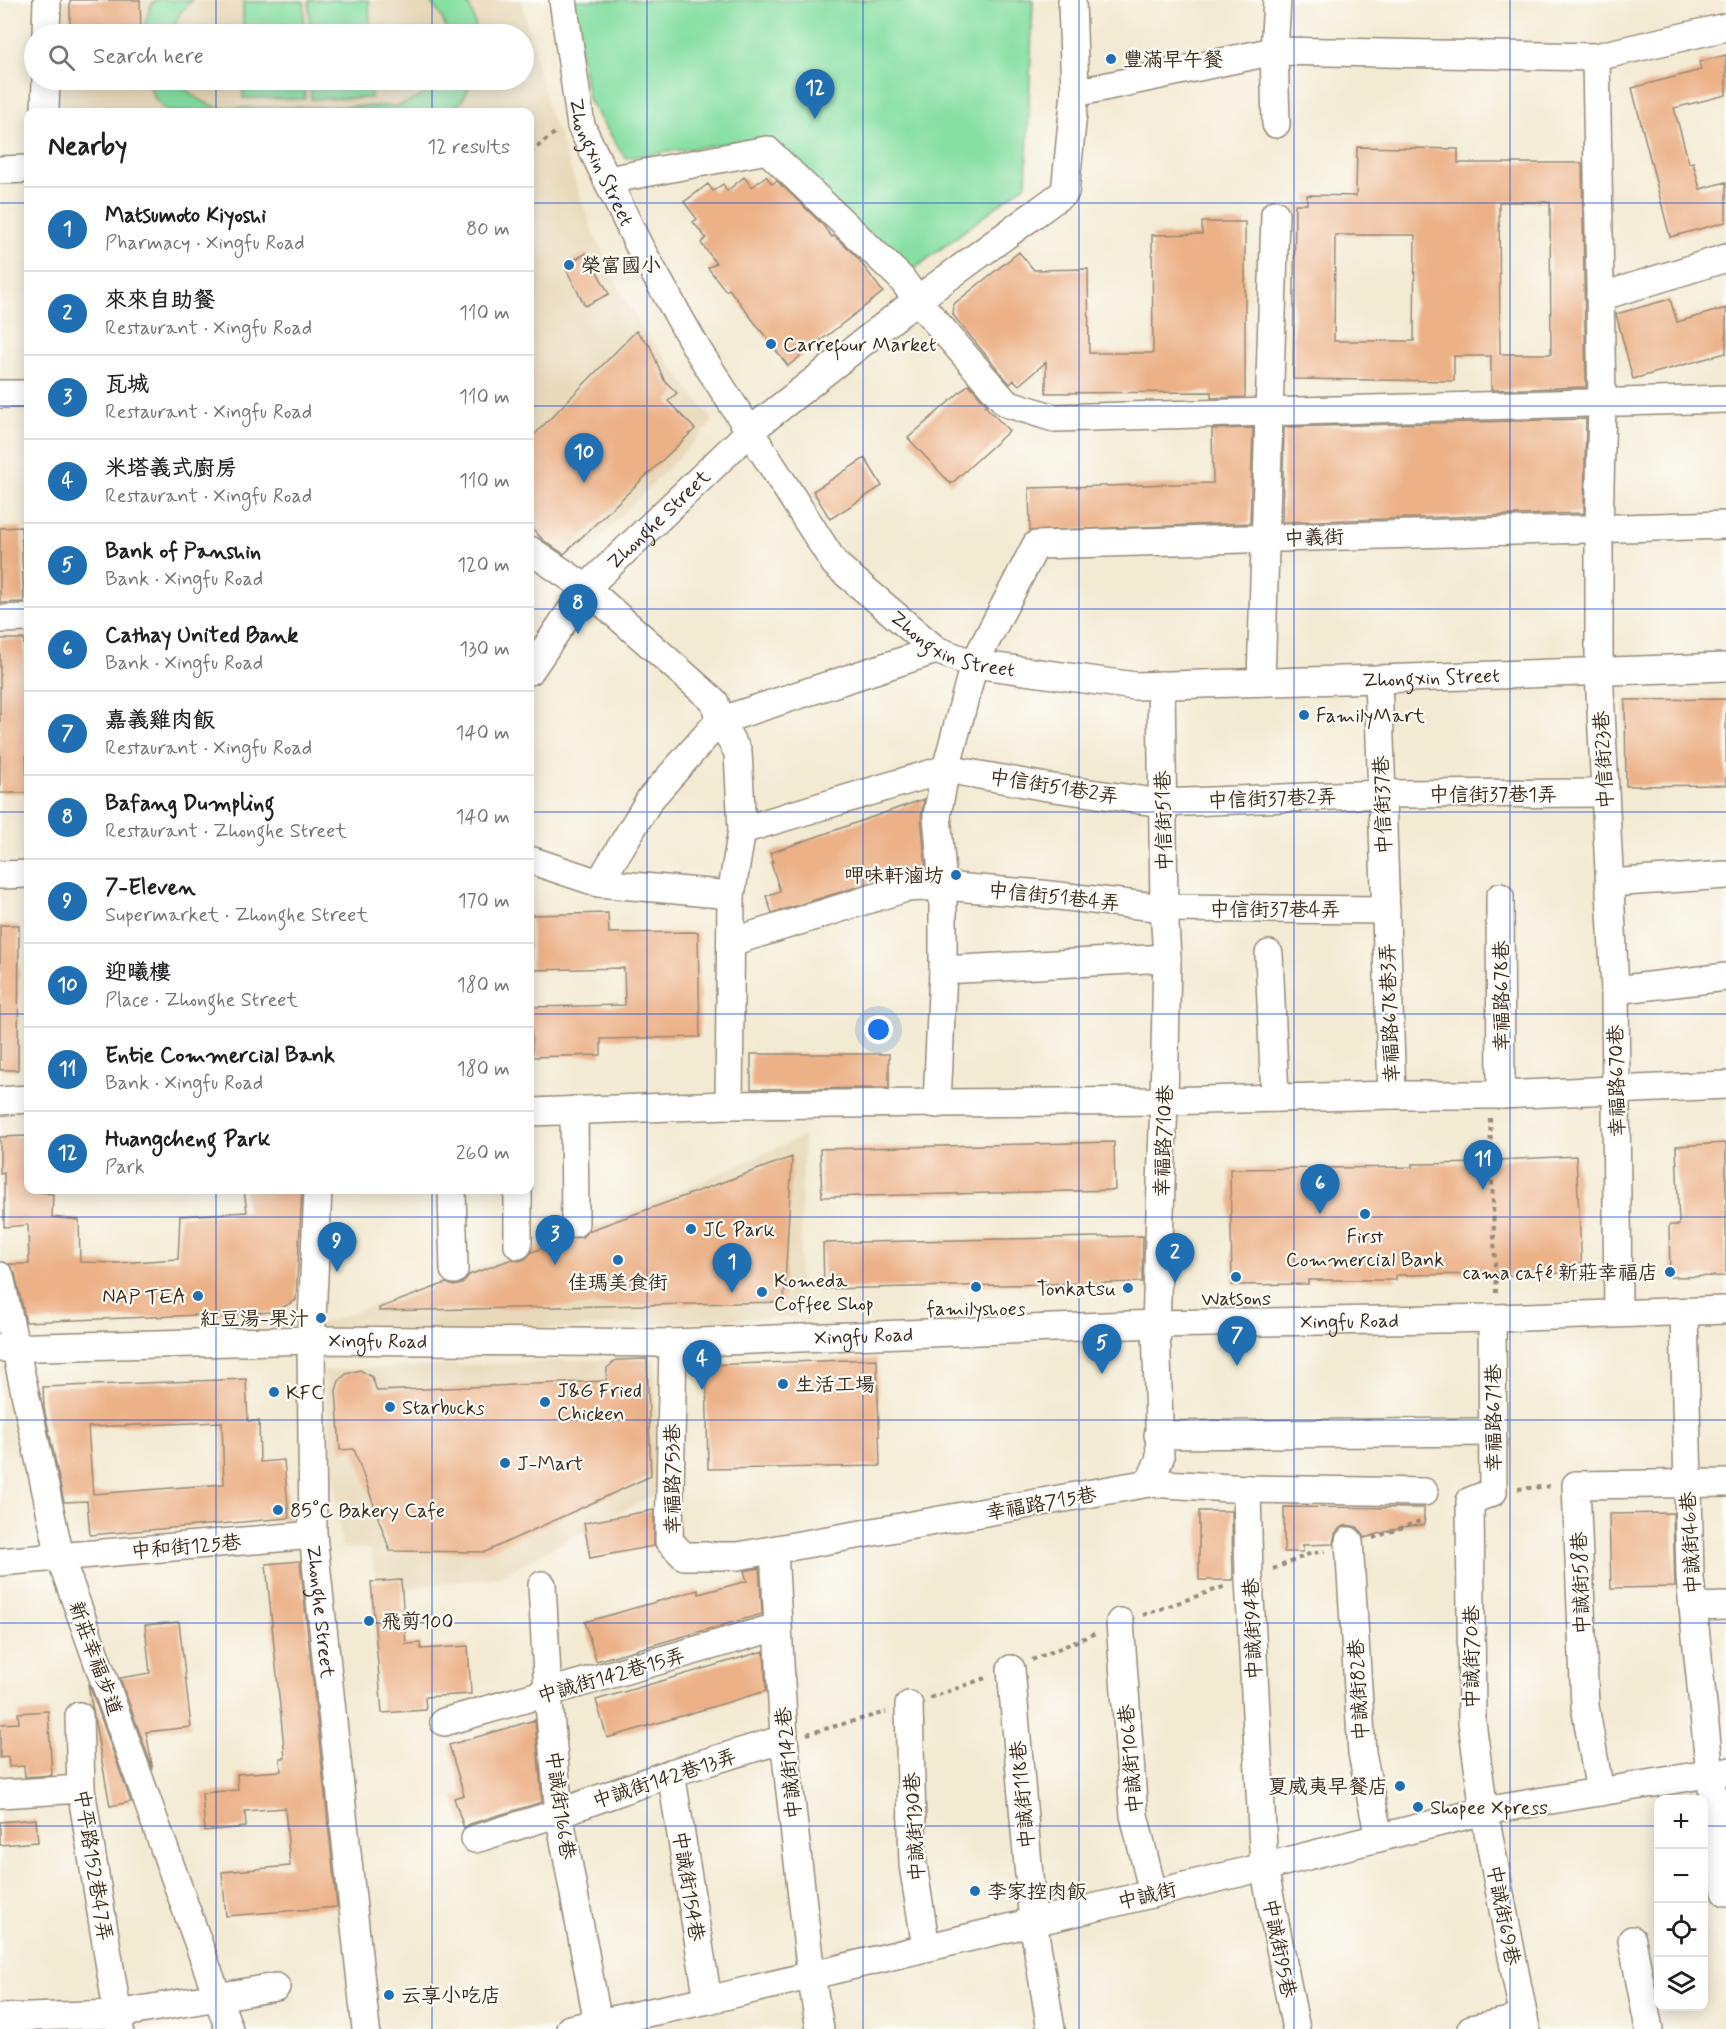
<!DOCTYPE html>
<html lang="en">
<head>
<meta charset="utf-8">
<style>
	body { margin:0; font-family:Mynerve,"LXGW WenKai TC",sans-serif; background:#f2f2f2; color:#202124 }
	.controls { position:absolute; right:18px; bottom:18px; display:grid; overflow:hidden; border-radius:12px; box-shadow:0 3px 15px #0003 }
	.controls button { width:54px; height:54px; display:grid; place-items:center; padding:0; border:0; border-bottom:2px solid #e0e0e0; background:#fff; color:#202124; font:30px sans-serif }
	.you { position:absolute; left:879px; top:1030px; width:21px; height:21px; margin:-15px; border:4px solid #fff; border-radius:50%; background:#1a73e8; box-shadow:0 0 0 9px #1a73e833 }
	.badge { display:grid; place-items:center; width:39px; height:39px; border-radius:50%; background:#1f6fb2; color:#fff; font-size:20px; font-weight:700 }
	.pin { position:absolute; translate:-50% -50px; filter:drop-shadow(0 2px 3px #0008) }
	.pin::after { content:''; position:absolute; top:32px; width:21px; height:18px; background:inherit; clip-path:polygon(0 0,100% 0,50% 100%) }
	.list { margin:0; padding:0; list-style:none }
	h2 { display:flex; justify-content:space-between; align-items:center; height:78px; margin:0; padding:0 24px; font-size:26px }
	h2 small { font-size:20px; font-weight:400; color:#757577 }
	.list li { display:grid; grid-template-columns:39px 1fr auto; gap:18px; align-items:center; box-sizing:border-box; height:84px; padding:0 24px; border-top:2px solid #e0e0e0 }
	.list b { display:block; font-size:22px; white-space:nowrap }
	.list p { margin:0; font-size:20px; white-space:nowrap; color:#757577 }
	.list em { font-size:20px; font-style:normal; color:#757577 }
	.icon { flex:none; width:33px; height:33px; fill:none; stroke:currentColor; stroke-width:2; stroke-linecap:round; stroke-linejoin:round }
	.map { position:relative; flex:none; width:1726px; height:2029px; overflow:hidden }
	.search { position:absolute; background:#fff; box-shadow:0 3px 15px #0003; left:24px; top:24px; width:510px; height:66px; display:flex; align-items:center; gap:15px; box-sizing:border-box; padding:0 21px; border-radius:33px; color:#757577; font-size:22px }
	.panel { position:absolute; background:#fff; box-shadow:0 3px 15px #0003; left:24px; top:108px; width:510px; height:1086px; border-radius:12px }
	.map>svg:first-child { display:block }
</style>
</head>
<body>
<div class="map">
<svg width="1726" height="2029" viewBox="0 0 1726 2029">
	<rect width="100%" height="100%" fill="#fdfcf7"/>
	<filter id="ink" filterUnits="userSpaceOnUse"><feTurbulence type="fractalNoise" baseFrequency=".0167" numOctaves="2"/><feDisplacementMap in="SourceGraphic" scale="12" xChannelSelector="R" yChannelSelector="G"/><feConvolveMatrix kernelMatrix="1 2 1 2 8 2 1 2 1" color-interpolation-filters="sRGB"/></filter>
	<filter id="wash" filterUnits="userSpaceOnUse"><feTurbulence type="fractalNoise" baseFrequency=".008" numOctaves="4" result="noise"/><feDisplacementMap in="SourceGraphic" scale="24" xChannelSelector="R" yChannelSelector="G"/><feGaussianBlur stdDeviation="1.35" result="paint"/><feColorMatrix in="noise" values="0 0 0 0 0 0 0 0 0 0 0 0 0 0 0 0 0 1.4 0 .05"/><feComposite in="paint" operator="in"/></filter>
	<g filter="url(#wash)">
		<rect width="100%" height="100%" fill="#f3ead3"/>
		<path fill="#e8d9ba" d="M62,0H521L550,116L557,130L593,233L624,297L639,324L712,419V423L565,573L530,539V112H62V80H524V34H62Z
			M804,1136L798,1317L337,1338L318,1325L633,1212Z
			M655,1358L657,1493L498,1577L378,1591L370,1549L342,1547L323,1370Z"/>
		<path fill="#86dfa3" stroke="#608460" stroke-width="1.5" d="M156,0H192L180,13L171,34H142L151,5Z
			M309,0H369L370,34H310Z
			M427,0H466L473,15L477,34H447C445,21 438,9 427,0Z
			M572,0H1033L1026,184L909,273L760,139L625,158L588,99Z
			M304,1V34H243V2Z
			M147,80H179C188,95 202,102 219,108L397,106C413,101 428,95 438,80H473L462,101L448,112H167L154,97Z
			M243,80H304L305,99L243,98Z
			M311,80H371V98L311,99Z"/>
		<g id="blocks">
			<path fill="#ecb187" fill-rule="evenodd" d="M70,0H140L141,34H70Z
				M1726,55V95L1674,108L1689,163L1693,162L1700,189L1726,182V222L1670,237L1632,88L1701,70L1699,62Z
				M1357,147L1458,149V163H1582L1586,387L1491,390V356H1454V381L1293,379L1295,204H1307V195L1356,196ZM1499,202H1550L1551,354H1500ZM1335,235H1415L1414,341H1334Z
				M766,176L772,184L777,181L822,224L832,237L834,236L856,256L883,292L788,366L729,289L726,291L708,268L716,263L701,243L706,238L693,222L697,219L684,202L708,184L713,191L723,184L727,191L744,177L752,187Z
				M1202,222H1245V397L1211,398V392L1046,393V362L1019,385L1014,380L1010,384L956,319L953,314L954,304L1019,252L1034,270L1088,269L1089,353H1153L1152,235L1202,234Z
				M587,253L609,294L585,306L564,265Z
				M1670,299L1677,322L1726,308V353L1633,379L1616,314Z
				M636,331L650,346L664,380L677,393L668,401L695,429L564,554L543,540L530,526V439Z
				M969,384L987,405L985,406L1009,431L951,484L908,438Z
				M1586,419L1584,513L1282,522L1284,427Z
				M1253,428L1250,523L1030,531L1029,488L1213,483L1212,429Z
				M865,458L882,486L830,519L813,491Z
				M21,527L24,602L0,603V528Z
				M0,639H24L27,793H0Z
				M1726,699V785L1626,786L1625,700Z
				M924,799L921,816L926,871L902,873L772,913L766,896L780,891L771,863L773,862L770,853Z
				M608,913L609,933L698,932L700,1037L601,1039V1055L532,1057L531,1007L625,1005L624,968L532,970L531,915Z
				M0,925H19L18,1070H0Z
				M751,1054H889V1088L751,1089Z
				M28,1136V1190L53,1194L52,1217L79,1220L80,1262L118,1263L178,1259L180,1216L247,1212L244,1190H302L296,1300L275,1312L26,1322L15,1273L9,1264H29L28,1225L4,1227V1173L0,1174V1137Z
				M1114,1142L1115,1190L822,1197L820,1149Z
				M1726,1143V1276L1670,1277L1669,1225H1679L1676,1146Z
				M1576,1156L1582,1272L1505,1276V1274L1396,1275V1280H1308V1284L1232,1285L1230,1169L1412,1167V1164L1499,1163V1160Z
				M792,1157L784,1302L379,1311V1308L446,1283L454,1286L462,1284L469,1275L512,1259L519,1261L525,1259L532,1252L571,1238L582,1237L588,1231Z
				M1143,1236L1142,1282L824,1289L823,1243Z
				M647,1359L651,1476L485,1552L390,1551L354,1449L340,1450L336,1390L339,1381L346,1374L360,1370L372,1377L377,1391L606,1381L607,1368L616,1360Z
				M877,1359L880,1466L708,1469L706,1365Z
				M246,1379L248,1421H259L260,1462L284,1460L289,1518L90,1535L87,1501L64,1502L44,1408L43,1387ZM222,1422L224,1484L93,1494L88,1427Z
				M1284,1507L1424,1508V1525L1407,1526L1364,1538L1362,1532L1357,1527L1347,1525L1340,1528L1335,1533L1333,1544L1303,1545V1552H1284Z
				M654,1510V1546L590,1558L584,1523Z
				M1199,1511H1232L1233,1580H1199Z
				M1673,1513L1675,1587L1611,1588L1609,1514Z
				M300,1561L337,1907L226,1916L222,1872L290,1866L285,1808L245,1811L246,1827L205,1831L202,1793L238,1790L237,1774L281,1771L280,1758H285L266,1564Z
				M759,1568L762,1614L596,1661L585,1622L698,1590L699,1594L747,1581L744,1571Z
				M401,1580L406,1644L420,1643L421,1649L468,1646L471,1694L425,1697L426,1710L382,1713L371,1582Z
				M179,1622L191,1727L146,1732L153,1770L120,1678L150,1673L145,1625Z
				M764,1651L766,1691L607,1738L596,1700Z
				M88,1684H89L131,1802L110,1806Z
				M48,1711L52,1775L25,1777L24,1766L9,1767L8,1757L0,1758V1724L19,1723L18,1713Z
				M535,1720L542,1802L470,1824L464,1828L454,1798L464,1795L449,1745Z
				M36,1819L38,1842L0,1845V1822Z"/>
		</g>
	</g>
	<g filter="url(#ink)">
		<use href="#blocks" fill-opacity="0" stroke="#978a78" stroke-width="1.5"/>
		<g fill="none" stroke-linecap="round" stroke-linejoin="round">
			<g stroke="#978a78" stroke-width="30">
				<g id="minor">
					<path id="s1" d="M563,0L581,126L639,246L697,349L835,564L936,650L974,664L1135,686L1378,679L1726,667"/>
					<path d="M46,34L47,0"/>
					<path d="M1596,57L1602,403L1599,529V671L1615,990L1618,1313"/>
					<path d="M1075,93L1274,51L1596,57L1726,27"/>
					<path d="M45,112L46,80"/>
					<path d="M1276,124L1274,51L1277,0"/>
					<path d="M0,170L28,169"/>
					<path d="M608,180L767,150L901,278L917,300L1006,403L1054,418L1726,399"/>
					<path d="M1600,297L1726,258"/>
					<path d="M0,394H28"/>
					<path d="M530,550L586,588L715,702L719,721L738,752L742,830L731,895L729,1105"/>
					<path d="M0,619L28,618"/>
					<path id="s2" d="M530,671L586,588L750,431L917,300L1065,192L1075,93L1072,0"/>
					<path d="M1378,679L1392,1095"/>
					<path d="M1261,682L1275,214"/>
					<path d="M742,830L946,769L1047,787L1162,803L1382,794L1605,793"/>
					<path d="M530,860L599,883L731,895"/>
					<path d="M0,875L28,874"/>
					<path d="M599,883L650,799L719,721L936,650"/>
					<path d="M1609,883L1726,875"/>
					<path d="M1500,897L1501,1095"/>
					<path d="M731,942L906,888L943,886L1041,894L1164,908L1386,910"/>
					<path d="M1269,954L1275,1098"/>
					<path d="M943,970L1167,958"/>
					<path d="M1615,990L1726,977"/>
					<path d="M0,1101L28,1099"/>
					<path d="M937,1104L943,970V886L937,815L946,769L974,664L1036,545L1726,525"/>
					<path d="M574,1110L575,1223"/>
					<path d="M530,1112L729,1105L1164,1101L1392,1095H1501L1726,1085"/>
					<path id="s3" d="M318,1190L311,1340L313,1535L366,2029"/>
					<path d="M452,1190L454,1270"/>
					<path d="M518,1190V1245"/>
					<path d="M0,1276L60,1557L229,2029"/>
					<path d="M1684,1312L1690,1578L1710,1774L1726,1892"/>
					<path d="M1492,1318L1493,1492L1470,1501L1472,1722L1484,1811L1526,2029"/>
					<path d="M673,1343L669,1541L684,1556H738L1149,1483L1160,1458L1156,1324L1164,1101L1167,958L1164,908L1161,685"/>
					<path id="s4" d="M0,1348L311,1340L673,1343L1156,1324L1497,1318L1726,1310"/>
					<path d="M1158,1435L1492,1432"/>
					<path d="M1149,1483L1247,1489L1249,1578L1264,1867L1296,2029"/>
					<path d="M1247,1489L1424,1492"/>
					<path d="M1349,1541L1362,1753L1379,1838"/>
					<path d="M774,1550L784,1739L811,1975L820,2029"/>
					<path d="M0,1562L313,1535"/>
					<path d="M542,1585L548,1694L559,1813L599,2029"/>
					<path d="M1693,1607L1726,1606"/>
					<path d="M1120,1622L1134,1815L1153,1893"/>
					<path d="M1011,1669L1033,1922L1051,2029"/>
					<path d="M909,1705L913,1865L926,1947"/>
					<path d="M79,1716L81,1789L120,2029"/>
					<path d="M444,1722L777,1627"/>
					<path d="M671,1773L708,2000"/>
					<path d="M1600,1792L1585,1706L1576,1485L1726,1483"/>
					<path d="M0,1794L81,1789"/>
					<path d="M475,1839L559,1813L671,1773L784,1739"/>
					<path d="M1632,1940L1649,2029"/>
					<path d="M0,2018L117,2014L276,1987"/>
					<path d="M570,2029L708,2000L1264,1867L1484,1811L1726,1771"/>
					<path d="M1471,2029L1524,2018"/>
				</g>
			</g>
			<path stroke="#978a78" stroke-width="4" stroke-dasharray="4.5 4.5" stroke-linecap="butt" d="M530,153L557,131
				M1490,1118L1496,1293
				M1518,1489L1552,1486
				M1373,1538L1425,1519
				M1273,1569L1309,1554L1325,1551
				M1143,1615L1226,1586
				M1032,1660L1096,1633
				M930,1698L988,1677
				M807,1734L886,1712"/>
			<use href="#minor" stroke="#fff" stroke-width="27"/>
		</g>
	</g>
	<path fill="none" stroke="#1d4ed8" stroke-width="1.5" stroke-opacity="0.55" d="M216,0V34M432,0V34M647,0V2029M863,0V2029M1079,0V2029M1294,0V2029M1510,0V2029M216,80V112M432,80V112M0,203H28M530,203H1726M0,406H28M530,406H1726M0,609H28M530,609H1726M0,812H28M530,812H1726M0,1014H28M530,1014H1726M216,1190V2029M432,1190V2029M0,1217H1726M0,1420H1726M0,1623H1726M0,1826H1658M1704,1826H1726"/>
	<g fill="#1f6fb2" stroke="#fdfcf7" stroke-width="2">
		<circle cx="1111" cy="59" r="6"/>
		<circle cx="569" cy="265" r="6"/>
		<circle cx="771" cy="344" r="6"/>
		<circle cx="1304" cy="715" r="6"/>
		<circle cx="956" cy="875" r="6"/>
		<circle cx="1365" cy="1214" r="6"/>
		<circle cx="691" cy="1229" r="6"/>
		<circle cx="618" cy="1260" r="6"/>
		<circle cx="1670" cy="1272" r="6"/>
		<circle cx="1236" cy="1277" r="6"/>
		<circle cx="976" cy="1287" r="6"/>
		<circle cx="1128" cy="1288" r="6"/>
		<circle cx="762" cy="1292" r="6"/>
		<circle cx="198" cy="1296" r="6"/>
		<circle cx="321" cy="1318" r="6"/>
		<circle cx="783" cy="1384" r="6"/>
		<circle cx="274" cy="1392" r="6"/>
		<circle cx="545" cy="1402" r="6"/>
		<circle cx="390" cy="1407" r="6"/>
		<circle cx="505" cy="1463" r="6"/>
		<circle cx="278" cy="1510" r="6"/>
		<circle cx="369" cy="1621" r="6"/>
		<circle cx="1400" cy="1786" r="6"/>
		<circle cx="1418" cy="1807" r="6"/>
		<circle cx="975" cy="1891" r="6"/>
		<circle cx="389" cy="1995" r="6"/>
	</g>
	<g text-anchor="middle" stroke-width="4.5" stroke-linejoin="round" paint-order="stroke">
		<g font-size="20" fill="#3b2a1e" stroke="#fdfcf7" text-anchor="start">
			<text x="1123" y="66">豐滿早午餐</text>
			<text x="581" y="272">榮富國小</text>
			<text x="783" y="351">Carrefour Market</text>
			<text x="1316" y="722">FamilyMart</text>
			<text x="944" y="882" text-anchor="end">呷味軒滷坊</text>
			<text x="703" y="1236">JC Park</text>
			<text x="1365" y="1243" text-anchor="middle">First<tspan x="1365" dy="23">Commercial Bank</tspan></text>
			<text x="1658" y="1279" text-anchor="end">cama café 新莊幸福店</text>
			<text x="774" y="1287">Komeda<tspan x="774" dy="23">Coffee Shop</tspan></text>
			<text x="618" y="1289" text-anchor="middle">佳瑪美食街</text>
			<text x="1116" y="1295" text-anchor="end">Tonkatsu</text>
			<text x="186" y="1303" text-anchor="end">NAP TEA</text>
			<text x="1236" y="1305" text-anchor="middle">Watsons</text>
			<text x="976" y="1315" text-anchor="middle">familyshoes</text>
			<text x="309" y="1325" text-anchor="end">紅豆湯-果汁</text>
			<text x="795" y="1391">生活工場</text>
			<text x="557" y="1397">J&amp;G Fried<tspan x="557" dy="23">Chicken</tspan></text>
			<text x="286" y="1399">KFC</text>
			<text x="402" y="1414">Starbucks</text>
			<text x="517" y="1470">J-Mart</text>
			<text x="290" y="1517">85°C Bakery Cafe</text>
			<text x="381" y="1628">飛剪100</text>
			<text x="1388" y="1793" text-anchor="end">夏威夷早餐店</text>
			<text x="1430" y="1814">Shopee Xpress</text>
			<text x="987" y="1898">李家控肉飯</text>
			<text x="401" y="2002">云享小吃店</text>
		</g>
		<g font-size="20" fill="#3b2a1e" stroke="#fdfcf7">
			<text dy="7" stroke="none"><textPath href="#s1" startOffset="168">Zhongxin Street</textPath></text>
			<text dy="7" stroke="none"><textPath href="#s2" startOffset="200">Zhonghe Street</textPath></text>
			<text transform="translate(1314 537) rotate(-2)" y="7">中義街</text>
			<text dy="7" stroke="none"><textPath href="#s1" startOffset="780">Zhongxin Street</textPath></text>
			<text dy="7" stroke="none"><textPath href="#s1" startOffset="1266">Zhongxin Street</textPath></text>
			<text transform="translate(1603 760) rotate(-93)" y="7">中信街23巷</text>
			<text transform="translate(1054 786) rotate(9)" y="7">中信街51巷2弄</text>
			<text x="1493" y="801">中信街37巷1弄</text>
			<text transform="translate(1272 798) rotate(-2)" y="7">中信街37巷2弄</text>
			<text transform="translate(1382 805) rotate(-92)" y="7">中信街37巷</text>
			<text transform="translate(1163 821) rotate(-91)" y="7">中信街51巷</text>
			<text transform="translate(1054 896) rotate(6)" y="7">中信街51巷4弄</text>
			<text x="1275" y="916">中信街37巷4弄</text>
			<text transform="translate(1501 996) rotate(-90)" y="7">幸福路678巷</text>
			<text transform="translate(1389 1013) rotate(-92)" y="7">幸福路678巷3弄</text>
			<text transform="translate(1616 1081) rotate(-91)" y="7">幸福路670巷</text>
			<text transform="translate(1163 1141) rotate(-88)" y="7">幸福路710巷</text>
			<text dy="7" stroke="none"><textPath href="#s4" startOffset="1350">Xingfu Road</textPath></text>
			<text dy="7" stroke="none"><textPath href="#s4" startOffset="864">Xingfu Road</textPath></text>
			<text dy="7" stroke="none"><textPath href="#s4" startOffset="378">Xingfu Road</textPath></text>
			<text transform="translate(1493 1418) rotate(-90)" y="7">幸福路671巷</text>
			<text transform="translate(672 1479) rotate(-90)" y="7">幸福路753巷</text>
			<text transform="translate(1041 1503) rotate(-10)" y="7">幸福路715巷</text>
			<text transform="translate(1690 1543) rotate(-93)" y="7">中誠街46巷</text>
			<text transform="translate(186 1546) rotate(-5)" y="7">中和街125巷</text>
			<text transform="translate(1580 1583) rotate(-92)" y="7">中誠街58巷</text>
			<text dy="7" stroke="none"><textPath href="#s3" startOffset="422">Zhonghe Street</textPath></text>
			<text transform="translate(1252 1629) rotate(-92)" y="7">中誠街94巷</text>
			<text transform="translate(1471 1657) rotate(-90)" y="7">中誠街70巷</text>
			<text transform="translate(96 1658) rotate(70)" y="7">新莊幸福步道</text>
			<text transform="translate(611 1675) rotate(-16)" y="7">中誠街142巷15弄</text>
			<text transform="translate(1358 1690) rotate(-93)" y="7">中誠街82巷</text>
			<text transform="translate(1130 1759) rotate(-95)" y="7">中誠街106巷</text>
			<text transform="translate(788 1763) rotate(-96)" y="7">中誠街142巷</text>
			<text transform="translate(664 1778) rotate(-18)" y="7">中誠街142巷13弄</text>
			<text transform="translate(1022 1795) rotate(-95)" y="7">中誠街118巷</text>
			<text transform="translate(561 1805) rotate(82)" y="7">中誠街166巷</text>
			<text transform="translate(914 1827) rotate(-93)" y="7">中誠街130巷</text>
			<text transform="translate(94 1865) rotate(81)" y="7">中平路152巷47弄</text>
			<text transform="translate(689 1886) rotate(81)" y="7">中誠街154巷</text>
			<text transform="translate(1147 1895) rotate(-13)" y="7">中誠街</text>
			<text transform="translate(1504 1915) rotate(79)" y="7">中誠街69巷</text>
			<text transform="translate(1280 1948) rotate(79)" y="7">中誠街95巷</text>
		</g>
	</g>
</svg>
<div class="controls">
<button>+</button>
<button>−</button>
<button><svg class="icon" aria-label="locate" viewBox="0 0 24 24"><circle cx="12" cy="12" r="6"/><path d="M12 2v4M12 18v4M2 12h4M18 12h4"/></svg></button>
<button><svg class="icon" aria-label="layers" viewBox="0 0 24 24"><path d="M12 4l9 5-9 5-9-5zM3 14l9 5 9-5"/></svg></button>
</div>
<div class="you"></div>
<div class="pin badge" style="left:732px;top:1293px">1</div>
<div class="pin badge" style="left:1175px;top:1283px">2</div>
<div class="pin badge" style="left:555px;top:1265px">3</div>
<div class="pin badge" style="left:702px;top:1390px">4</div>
<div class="pin badge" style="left:1102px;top:1374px">5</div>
<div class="pin badge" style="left:1320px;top:1214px">6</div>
<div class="pin badge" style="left:1237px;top:1366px">7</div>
<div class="pin badge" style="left:578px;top:634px">8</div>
<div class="pin badge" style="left:337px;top:1272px">9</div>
<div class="pin badge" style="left:584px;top:483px">10</div>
<div class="pin badge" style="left:1483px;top:1190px">11</div>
<div class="pin badge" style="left:815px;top:119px">12</div>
<div class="search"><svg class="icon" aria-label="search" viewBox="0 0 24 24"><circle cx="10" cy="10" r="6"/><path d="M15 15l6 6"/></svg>Search here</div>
<section class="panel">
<h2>Nearby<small>12 results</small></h2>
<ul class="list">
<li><span class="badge">1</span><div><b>Matsumoto Kiyoshi</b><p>Pharmacy · Xingfu Road</p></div><em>80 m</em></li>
<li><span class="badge">2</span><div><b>來來自助餐</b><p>Restaurant · Xingfu Road</p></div><em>110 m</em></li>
<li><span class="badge">3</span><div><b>瓦城</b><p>Restaurant · Xingfu Road</p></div><em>110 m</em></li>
<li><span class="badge">4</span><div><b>米塔義式廚房</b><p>Restaurant · Xingfu Road</p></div><em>110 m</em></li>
<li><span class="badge">5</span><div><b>Bank of Panshin</b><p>Bank · Xingfu Road</p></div><em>120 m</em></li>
<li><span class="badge">6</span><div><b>Cathay United Bank</b><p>Bank · Xingfu Road</p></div><em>130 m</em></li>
<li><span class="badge">7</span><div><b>嘉義雞肉飯</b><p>Restaurant · Xingfu Road</p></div><em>140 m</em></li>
<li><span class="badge">8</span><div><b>Bafang Dumpling</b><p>Restaurant · Zhonghe Street</p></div><em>140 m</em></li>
<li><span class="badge">9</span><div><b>7-Eleven</b><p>Supermarket · Zhonghe Street</p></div><em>170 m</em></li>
<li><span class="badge">10</span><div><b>迎曦樓</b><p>Place · Zhonghe Street</p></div><em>180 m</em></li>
<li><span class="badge">11</span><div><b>Entie Commercial Bank</b><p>Bank · Xingfu Road</p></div><em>180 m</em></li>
<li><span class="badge">12</span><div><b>Huangcheng Park</b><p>Park</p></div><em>260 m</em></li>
</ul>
</section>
</div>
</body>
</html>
